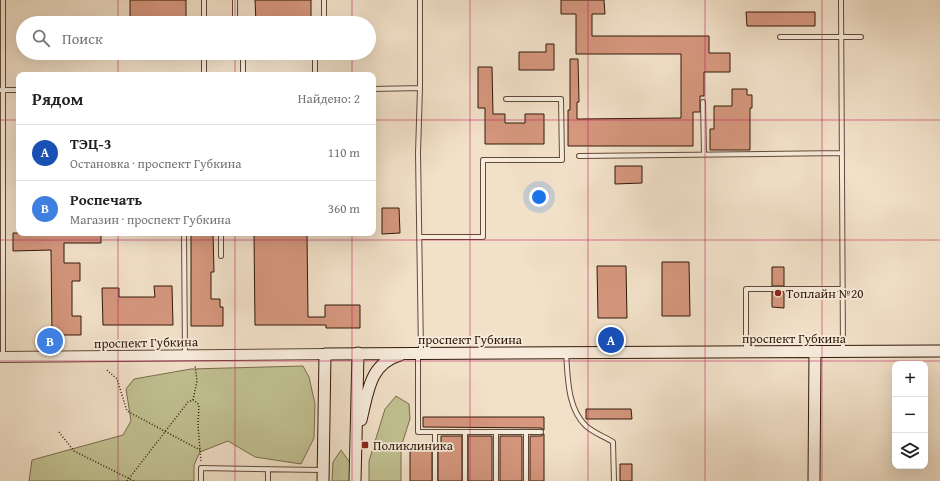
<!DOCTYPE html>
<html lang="ru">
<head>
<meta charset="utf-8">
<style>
	body { margin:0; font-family:"Gentium Book Plus",serif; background:#f2f2f2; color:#222 }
	.controls { position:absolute; right:12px; bottom:12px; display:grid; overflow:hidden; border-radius:8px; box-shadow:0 4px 16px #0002 }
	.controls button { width:36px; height:36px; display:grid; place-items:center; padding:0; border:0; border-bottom:1px solid #e0e0e0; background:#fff; color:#222; font:20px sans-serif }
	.you { position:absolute; left:539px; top:197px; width:14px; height:14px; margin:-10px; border:3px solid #fff; border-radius:50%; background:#1a73e8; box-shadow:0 0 0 6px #1a73e833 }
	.badge { display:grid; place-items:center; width:26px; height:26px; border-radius:50%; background:#7c3aed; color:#fff; font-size:13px; font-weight:700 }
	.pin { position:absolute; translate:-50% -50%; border:2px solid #fff; box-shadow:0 1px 4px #0006 }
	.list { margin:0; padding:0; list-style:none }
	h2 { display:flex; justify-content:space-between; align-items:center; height:52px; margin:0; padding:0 16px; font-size:17px }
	h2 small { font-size:13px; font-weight:400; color:#767676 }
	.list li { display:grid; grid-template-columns:26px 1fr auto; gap:12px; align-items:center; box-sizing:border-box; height:56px; padding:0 16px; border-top:1px solid #e0e0e0 }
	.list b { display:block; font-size:15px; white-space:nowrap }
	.list p { margin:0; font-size:13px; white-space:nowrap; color:#767676 }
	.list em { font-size:13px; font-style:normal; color:#767676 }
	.icon { flex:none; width:22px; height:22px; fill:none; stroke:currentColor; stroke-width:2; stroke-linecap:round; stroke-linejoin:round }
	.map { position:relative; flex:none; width:940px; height:481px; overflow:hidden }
	.search { position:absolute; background:#fff; box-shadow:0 4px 16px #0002; left:16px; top:16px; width:360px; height:44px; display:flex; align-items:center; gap:10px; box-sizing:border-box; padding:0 14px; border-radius:22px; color:#767676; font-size:15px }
	.panel { position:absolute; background:#fff; box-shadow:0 4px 16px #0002; left:16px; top:72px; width:360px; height:164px; border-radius:8px }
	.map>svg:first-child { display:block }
</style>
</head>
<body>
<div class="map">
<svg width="940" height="481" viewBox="0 0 940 481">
	<rect width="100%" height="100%" fill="#f2e1c9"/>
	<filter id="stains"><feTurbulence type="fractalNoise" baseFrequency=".005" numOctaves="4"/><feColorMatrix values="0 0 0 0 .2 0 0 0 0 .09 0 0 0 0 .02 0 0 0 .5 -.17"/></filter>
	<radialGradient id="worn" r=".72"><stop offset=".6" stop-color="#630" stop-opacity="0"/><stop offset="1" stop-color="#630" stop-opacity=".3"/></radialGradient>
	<path fill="#c1c192" stroke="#7a6c4d" d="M303,366L309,377L315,404L314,438L301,464L255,457L228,441L200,452L194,465V481H29L32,460L123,435L131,421L126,389L134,379L191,369Z
		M396,396L409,404L410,419L401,447V481H369V461L385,409Z
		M341,450L351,464L350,481H332L333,462Z"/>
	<path fill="#d5977e" stroke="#321808" d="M130,0H186V23H130Z
		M255,0H311V23H256Z
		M561,0H604L605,14H592V36H709V53H730V72H704V96H700V112H693V146H568V110H570V59H578L579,102H577V119L681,118V54H576V14H561Z
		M746,12H815V26H747Z
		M546,44H554V70H519V52H546Z
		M478,67H492L493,114H505V123H525V114H544V144H485V108H478Z
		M732,89H747V95H752V108H750V150H710V129H714V106H732Z
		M615,166H642V183L615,184Z
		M382,208H399L400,233L382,234Z
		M13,233H101V243H64V263H80V281H72V316H81V335H52L51,250L13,251Z
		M191,233H213L214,272H211V299H220V307H223V326H191Z
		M254,233H307L308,317H325V305H360V328H326V325H255Z
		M662,262H689L690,316H662Z
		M597,266H626L627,318H598Z
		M772,267H784V286H772Z
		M154,286H172L173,325H103L102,288H119V297H155Z
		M772,292H784V308L772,307Z
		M586,409H631L632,419H586Z
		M423,417H544V430L541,428L423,427Z
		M544,434V481H530V436H541Z
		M441,436H462V481H438V448H441Z
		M468,436H492V481H468Z
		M500,436H522V481H500Z
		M410,448H432V481H410Z
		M620,464H632V481H620Z"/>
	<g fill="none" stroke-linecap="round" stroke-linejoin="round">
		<g stroke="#624a38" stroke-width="6">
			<path id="service" d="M204,0V23
				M235,0V23
				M324,0V23
				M420,0V88L418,153L421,353
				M841,0L843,351
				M780,37H861
				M204,53V75
				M243,53V75
				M315,53V75
				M373,89L420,88
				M0,90H19
				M703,102L704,154
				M579,156L842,153
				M184,233L185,355
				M221,233V256
				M420,237H483V160H562L561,99H506
				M746,352V289H843
				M566,353C568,377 567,408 586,426C594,433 605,437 613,442L614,481
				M418,354V432H541
				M3,356V0
				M435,432V481
				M465,432V481
				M496,432V481
				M526,432V481
				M201,481V468L322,470
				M268,481V469"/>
		</g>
		<g stroke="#624a38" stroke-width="12">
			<path id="tertiary" d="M0,357L325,354"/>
		</g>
		<g stroke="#321808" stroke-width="13">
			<path id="secondary" d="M361,420C368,393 369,364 400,355
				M323,481L325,354L940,351
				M355,481L358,353
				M814,481L815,351"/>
		</g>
		<path stroke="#321808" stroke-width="1.5" stroke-dasharray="1 2" stroke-linecap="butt" d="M107,370L117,379L127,411L200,450
			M193,400L197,381L195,365
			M59,432L74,451L134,481
			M127,481L188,402L193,400L196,402L199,405L198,425L201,462"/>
		<use href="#service" stroke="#f7ecdc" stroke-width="4"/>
		<use href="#tertiary" stroke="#f7ecdc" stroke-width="10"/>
		<use href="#secondary" stroke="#f7ecdc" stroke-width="11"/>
	</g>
	<path fill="none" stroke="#c2185b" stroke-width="1" stroke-opacity="0.55" d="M118,0V23M235,0V23M352,0V23M470,0V481M588,0V481M705,0V481M822,0V481M118,53V75M235,53V75M352,53V75M0,120H19M373,120H940M118,233V481M235,233V481M352,233V481M0,240H940M0,361H940"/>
	<g fill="#8f2418" stroke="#f7ecdc" stroke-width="1.5">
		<circle cx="778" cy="293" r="4"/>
		<rect x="361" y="441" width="8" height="8" rx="2"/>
	</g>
	<g text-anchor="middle" stroke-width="3.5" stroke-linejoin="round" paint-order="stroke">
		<g font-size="13" fill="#321808" stroke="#f7ecdc" text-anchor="start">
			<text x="786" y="298">Топлайн №20</text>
			<text x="373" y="450">Поликлиника</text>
		</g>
		<g font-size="13" fill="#321808" stroke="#f7ecdc">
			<text x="794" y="343">проспект Губкина</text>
			<text x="470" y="344">проспект Губкина</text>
			<text transform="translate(146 342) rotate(-1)" y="5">проспект Губкина</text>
		</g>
	</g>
	<rect width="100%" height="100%" filter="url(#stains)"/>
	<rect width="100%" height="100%" fill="url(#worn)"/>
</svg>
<div class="controls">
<button>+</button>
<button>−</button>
<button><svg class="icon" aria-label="layers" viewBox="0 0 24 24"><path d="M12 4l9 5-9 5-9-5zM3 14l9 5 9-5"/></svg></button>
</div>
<div class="you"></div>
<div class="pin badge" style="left:611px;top:340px;background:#1a4fb4">A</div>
<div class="pin badge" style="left:50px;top:341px;background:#3f7fe0">B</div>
<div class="search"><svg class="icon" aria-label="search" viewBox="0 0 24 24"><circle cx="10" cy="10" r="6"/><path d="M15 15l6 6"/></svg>Поиск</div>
<section class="panel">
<h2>Рядом<small>Найдено: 2</small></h2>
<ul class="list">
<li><span class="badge" style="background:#1a4fb4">A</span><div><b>ТЭЦ-3</b><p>Остановка · проспект Губкина</p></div><em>110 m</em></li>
<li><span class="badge" style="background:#3f7fe0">B</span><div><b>Роспечать</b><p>Магазин · проспект Губкина</p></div><em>360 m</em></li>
</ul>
</section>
</div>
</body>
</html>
